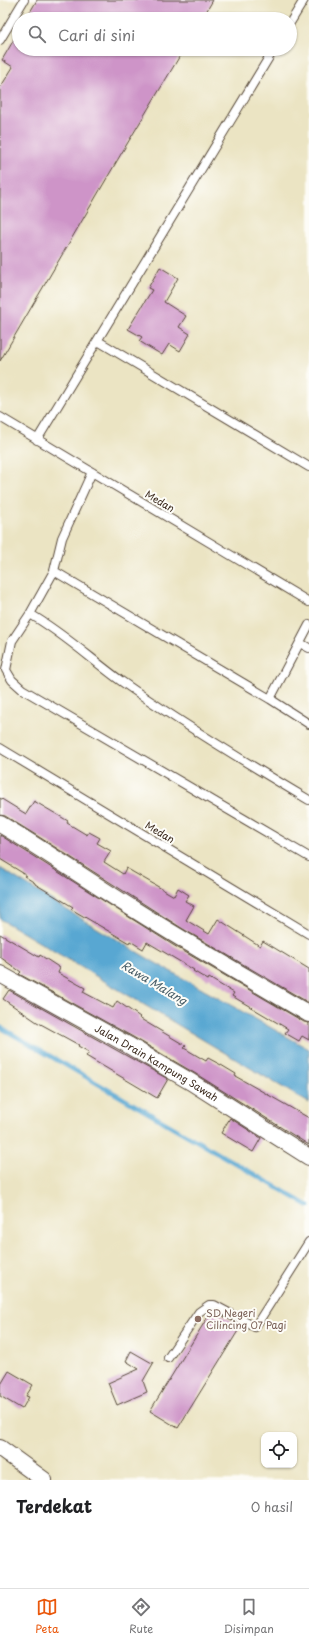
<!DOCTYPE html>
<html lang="id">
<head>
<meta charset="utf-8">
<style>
	body { margin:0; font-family:"Playpen Sans",sans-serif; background:#f6f6f6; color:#202124 }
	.controls { position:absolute; right:12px; bottom:12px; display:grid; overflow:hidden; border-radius:8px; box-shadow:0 1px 3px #0004 }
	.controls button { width:36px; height:36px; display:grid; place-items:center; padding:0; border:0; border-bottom:1px solid #e0e0e0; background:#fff; color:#202124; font:20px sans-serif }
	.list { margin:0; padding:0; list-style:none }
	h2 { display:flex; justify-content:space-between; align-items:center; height:52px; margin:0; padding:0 16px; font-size:17px }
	h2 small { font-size:13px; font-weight:400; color:#757577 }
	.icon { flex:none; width:22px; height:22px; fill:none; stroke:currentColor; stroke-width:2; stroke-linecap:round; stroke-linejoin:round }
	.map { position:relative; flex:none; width:309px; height:1480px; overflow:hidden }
	.search { position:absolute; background:#fff; box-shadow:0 1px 3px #0004; left:12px; right:12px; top:12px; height:44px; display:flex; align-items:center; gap:10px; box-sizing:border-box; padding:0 14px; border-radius:22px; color:#757577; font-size:15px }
	.sheet { height:108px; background:#fff }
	nav { display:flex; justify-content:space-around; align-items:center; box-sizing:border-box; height:56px; border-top:1px solid #e0e0e0; background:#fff; font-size:11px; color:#757577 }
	nav a { display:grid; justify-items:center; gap:2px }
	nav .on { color:#ea580c }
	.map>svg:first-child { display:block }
</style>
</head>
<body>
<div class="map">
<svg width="309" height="1480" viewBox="0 0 309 1480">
	<rect width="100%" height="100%" fill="#fdfcf7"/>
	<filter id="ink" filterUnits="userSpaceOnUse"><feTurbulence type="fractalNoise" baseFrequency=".025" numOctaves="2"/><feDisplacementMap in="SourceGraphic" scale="8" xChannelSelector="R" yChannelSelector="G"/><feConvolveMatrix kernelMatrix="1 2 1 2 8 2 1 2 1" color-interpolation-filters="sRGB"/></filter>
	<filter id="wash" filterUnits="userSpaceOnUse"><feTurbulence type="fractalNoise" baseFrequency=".012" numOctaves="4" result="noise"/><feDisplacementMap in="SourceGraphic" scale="16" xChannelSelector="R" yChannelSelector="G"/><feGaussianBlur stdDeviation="0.9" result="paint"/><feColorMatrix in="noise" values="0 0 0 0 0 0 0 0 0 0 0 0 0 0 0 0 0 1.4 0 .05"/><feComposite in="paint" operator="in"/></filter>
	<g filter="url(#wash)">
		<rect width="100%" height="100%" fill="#ebe4c3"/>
		<path fill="#58a7d2" stroke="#4a6878" d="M0,868L67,910L154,962L309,1049V1103L0,919Z"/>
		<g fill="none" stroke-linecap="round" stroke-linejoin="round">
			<path stroke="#58a7d2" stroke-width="4.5" d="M0,1027L309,1206"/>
		</g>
		<g id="blocks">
			<path fill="#ce94c8" d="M37,0H213L202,19H26Z
				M19,31V49H184L121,154L0,361V88L13,67L2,60Z
				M160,267L178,278L164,302L186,316L179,327L190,334L180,351L169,344L162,355L139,341L142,337L128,329L152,290L148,288Z
				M0,798L26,814L34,801L68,821L67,823L87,835L89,832L100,838L97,843L111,851L104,862L123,874L126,868L174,896L178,888L189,895L185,901L194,906L186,920L209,934L218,919L260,946L263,941L309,969V1003L183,929L39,837L5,816L0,815Z
				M0,835L173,945L304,1022L309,1023V1040L302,1036L299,1041L285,1033L288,1029L232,996L234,993L209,978L208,980L193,971L194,970L147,942L143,949L130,941L129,943L71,909L73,907L35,884V883L24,876L26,875L0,859Z
				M0,934L39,957L40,955L60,968L58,973L85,988L83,992L113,1008L117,1001L140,1017L139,1018L186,1046L184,1048L206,1061L208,1058L221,1065L236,1074L235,1076L309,1118V1145L196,1074L133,1037L19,974L21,972L0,957Z
				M9,990L168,1079L157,1098L86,1056L89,1052L78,1046L79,1045L37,1022L3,999Z
				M230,1118L261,1138L253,1152L221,1133Z
				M212,1310L241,1326L178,1428L150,1411Z
				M131,1351L152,1363L154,1362L143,1381L147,1392L117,1405L108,1383L139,1369L126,1361Z
				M9,1371L33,1385L26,1396L29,1397L22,1409L0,1396V1386Z"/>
		</g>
	</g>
	<g filter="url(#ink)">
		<use href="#blocks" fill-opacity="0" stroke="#554637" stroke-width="1"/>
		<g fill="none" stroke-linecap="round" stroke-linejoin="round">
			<g stroke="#554637" stroke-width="10">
				<path id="service" d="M290,23L304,0
					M0,40L24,0
					M98,341L309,467
					M0,417L309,602
					M37,440L274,49
					M92,472L62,538L54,571L30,614C63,633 91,659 121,681C182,724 245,762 309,800
					M54,571L270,699
					M30,614L12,641L6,670L12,680L22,689L309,857
					M309,625L270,699L309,724
					M300,643L309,648
					M0,748L309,934
					M168,1358L199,1312L209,1305H214L255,1327L309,1242"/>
			</g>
			<g stroke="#554637" stroke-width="18">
				<g id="minor">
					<path d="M0,824C46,851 90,882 135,910C192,946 251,980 309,1014"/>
					<path id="s1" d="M0,974L128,1045L191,1082L309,1157"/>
					<path d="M0,1448L44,1480"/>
				</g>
			</g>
			<use href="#service" stroke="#fff" stroke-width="8"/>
			<use href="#minor" stroke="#fff" stroke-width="16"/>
		</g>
	</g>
	<circle fill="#8d6e63" stroke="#fdfcf7" stroke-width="1.5" cx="198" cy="1319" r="4"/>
	<g text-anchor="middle" stroke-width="4" stroke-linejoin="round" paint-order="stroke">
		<g font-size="10" fill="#3b2a1e" stroke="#fdfcf7">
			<text transform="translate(160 501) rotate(31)" y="4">Medan</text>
			<text transform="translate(160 832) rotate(31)" y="4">Medan</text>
			<text dy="4" stroke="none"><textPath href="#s1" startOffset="180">Jalan Drain Kampung Sawah</textPath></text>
		</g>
		<g font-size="10" fill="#785e54" stroke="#fdfcf7" text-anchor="start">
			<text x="206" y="1317">SD Negeri<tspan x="206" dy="12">Cilincing 07 Pagi</tspan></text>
		</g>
		<g font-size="11" font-style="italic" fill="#475c66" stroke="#fdfcf7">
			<text transform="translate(154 983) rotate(31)" y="4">Rawa Malang</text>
		</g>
	</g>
</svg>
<div class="controls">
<button><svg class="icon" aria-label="locate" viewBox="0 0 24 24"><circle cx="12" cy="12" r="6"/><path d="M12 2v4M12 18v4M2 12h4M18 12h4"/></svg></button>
</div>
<div class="search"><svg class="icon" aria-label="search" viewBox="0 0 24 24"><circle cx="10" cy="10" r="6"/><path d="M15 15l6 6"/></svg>Cari di sini</div>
</div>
<section class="sheet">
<h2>Terdekat<small>0 hasil</small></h2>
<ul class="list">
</ul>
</section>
<nav>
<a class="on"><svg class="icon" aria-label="map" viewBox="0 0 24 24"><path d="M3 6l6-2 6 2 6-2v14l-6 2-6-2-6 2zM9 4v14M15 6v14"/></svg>Peta</a>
<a><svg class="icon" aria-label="directions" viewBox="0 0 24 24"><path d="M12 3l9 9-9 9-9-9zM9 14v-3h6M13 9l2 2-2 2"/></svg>Rute</a>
<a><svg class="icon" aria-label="saved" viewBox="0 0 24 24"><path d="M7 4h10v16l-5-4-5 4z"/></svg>Disimpan</a>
</nav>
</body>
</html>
